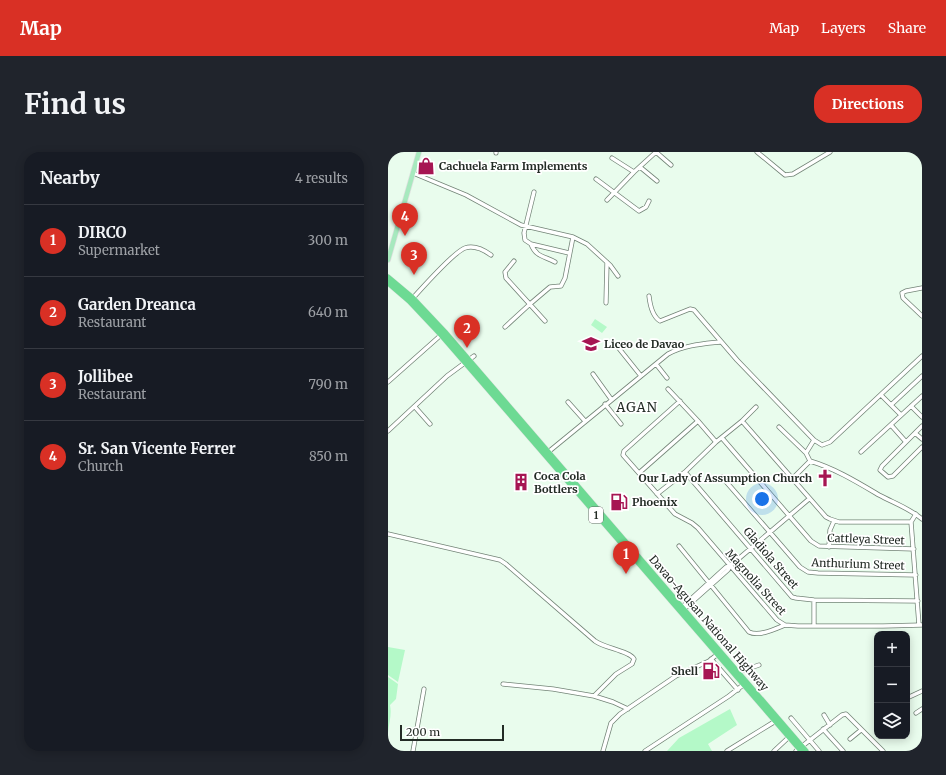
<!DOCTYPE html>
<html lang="en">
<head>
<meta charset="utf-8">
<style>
	body { margin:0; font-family:Merriweather,serif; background:#20242c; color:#f1f3f6 }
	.controls { position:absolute; right:12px; bottom:12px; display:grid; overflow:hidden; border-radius:8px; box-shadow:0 2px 10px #0003 }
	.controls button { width:36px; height:36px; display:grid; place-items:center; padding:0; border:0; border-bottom:1px solid #363941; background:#171b24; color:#f1f3f6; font:20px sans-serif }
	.scale { position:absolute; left:12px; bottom:10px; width:104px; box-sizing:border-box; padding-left:4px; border:2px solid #232b25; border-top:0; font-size:11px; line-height:14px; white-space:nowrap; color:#232b25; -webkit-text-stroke:3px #fff; paint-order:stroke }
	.you { position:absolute; left:374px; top:347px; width:14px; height:14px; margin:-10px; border:3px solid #fff; border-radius:50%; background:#1a73e8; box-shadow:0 0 0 6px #1a73e833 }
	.badge { display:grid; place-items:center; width:26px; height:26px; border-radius:50%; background:#d93025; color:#fff; font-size:13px; font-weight:700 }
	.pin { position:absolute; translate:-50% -33px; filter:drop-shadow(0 1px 2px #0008) }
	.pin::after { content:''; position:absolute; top:21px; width:14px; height:12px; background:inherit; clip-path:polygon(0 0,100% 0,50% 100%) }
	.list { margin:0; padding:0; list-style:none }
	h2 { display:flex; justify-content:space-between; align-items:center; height:52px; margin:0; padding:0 16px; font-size:17px }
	h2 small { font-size:13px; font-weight:400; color:#9ea1a6 }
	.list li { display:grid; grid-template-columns:26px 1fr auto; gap:12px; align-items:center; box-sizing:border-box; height:72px; padding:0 16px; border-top:1px solid #363941 }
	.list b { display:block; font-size:15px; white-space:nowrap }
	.list p { margin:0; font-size:13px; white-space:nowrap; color:#9ea1a6 }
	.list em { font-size:13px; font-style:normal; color:#9ea1a6 }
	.icon { flex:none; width:22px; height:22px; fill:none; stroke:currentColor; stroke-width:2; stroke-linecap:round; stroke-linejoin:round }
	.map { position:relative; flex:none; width:534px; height:599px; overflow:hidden; border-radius:16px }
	header { display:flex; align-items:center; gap:24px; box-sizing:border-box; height:56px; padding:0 20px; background:#d93025; color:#fff }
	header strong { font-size:19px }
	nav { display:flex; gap:22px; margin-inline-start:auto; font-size:14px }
	.intro { display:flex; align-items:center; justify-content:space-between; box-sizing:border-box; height:96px; padding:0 24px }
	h1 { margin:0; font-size:28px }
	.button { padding:10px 18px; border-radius:16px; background:#d93025; color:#fff; font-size:14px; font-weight:700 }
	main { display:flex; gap:24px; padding:0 24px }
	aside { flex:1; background:#171b24; border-radius:16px; box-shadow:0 2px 10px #0003 }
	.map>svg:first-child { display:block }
</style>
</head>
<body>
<header>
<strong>Map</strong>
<nav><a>Map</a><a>Layers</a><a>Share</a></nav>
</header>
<div class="intro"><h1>Find us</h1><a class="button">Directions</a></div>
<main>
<aside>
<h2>Nearby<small>4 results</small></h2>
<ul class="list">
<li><span class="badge">1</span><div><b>DIRCO</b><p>Supermarket</p></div><em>300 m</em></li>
<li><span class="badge">2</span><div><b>Garden Dreanca</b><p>Restaurant</p></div><em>640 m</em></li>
<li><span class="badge">3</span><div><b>Jollibee</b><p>Restaurant</p></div><em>790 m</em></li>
<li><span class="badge">4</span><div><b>Sr. San Vicente Ferrer</b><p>Church</p></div><em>850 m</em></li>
</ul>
</aside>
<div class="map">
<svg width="534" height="599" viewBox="0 0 534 599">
	<rect width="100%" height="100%" fill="#e9fced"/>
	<path fill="#b4f9c8" d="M207,167L219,175L214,181L203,173Z
		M0,495L17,498L10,530L0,523Z
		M0,525L10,532L8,547L2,553C4,563 1,570 0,581Z
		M342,557L349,573L320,592L324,599H279L291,586Z"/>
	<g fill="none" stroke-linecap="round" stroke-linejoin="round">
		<g stroke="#738477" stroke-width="5">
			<path id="minor" d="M268,0L283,13
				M369,0L397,23L405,22L442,0
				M108,1V0
				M224,6L246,20
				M252,15L269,29
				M25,21L78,43L133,73L185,85L199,92L222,113L230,124
				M208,27L251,59L258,55L261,49
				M146,40L136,81L137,88L143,92L181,101
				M219,48L246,20L268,0
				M143,92C148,105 156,104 167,110
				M126,109L117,120L118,126L157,169
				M534,136L518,139L514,141L515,146L534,164
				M261,144C262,153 264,164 272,169L302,157L306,158L349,208L426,288L434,293L442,290L534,204
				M25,146C34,136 66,100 77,96C86,93 96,98 103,103
				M218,151L219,110
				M117,175L142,152L162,135L173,134L177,126L185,85
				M229,194L253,224
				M268,212L279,226
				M205,222L223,247
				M0,230L53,183
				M280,237L310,269L328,290
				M493,243L513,263
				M292,249L236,299L235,303L287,362L304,371L310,376L389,468L397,473L410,474H495L534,473
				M180,250L197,269
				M217,252L233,272
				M503,253L534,224
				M523,254L534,265
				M27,255L42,272
				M354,269L438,365L442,367L451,370H523
				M503,273L518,290
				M534,274L494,314L492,318L500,325L505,324L534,295
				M391,275L418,301
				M0,279L59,224L86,204
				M527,281L534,287
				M334,286L423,389L431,394L526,397
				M426,288L418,301L422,309C446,316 469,330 491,343C506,351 521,356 534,367
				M473,300L534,244
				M159,301L280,202C297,193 314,192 332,190
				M297,320L404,445L408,446L426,448L530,449
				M251,321L310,269
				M334,325L412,415L420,420L430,421L528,423
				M404,327L422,309
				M269,342L297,320L328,290L354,269L368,255
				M528,362L523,370L531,473
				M0,382L112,408L118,412L207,489C216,496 242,499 246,507L244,512L228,522L206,544L165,537L115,532
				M291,394L361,480C371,485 387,477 397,473
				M441,395L442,378L446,369
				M293,456L338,415L342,414
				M295,458L340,418L342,414L421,347
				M426,474V448
				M323,507L350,538
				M351,520L371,513
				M206,544L225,550L240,557
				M519,546L534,539
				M528,561L534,557
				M436,563L442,573
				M403,566L431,599
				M435,577L455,599
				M462,587L473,578
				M25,599L36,537
				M215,599L223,571L232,562L288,524L321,509L331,501
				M257,599L341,544L355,533
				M339,599L386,570
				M386,599L401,585
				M408,599L454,563L458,562L495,599"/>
		</g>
		<g stroke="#e0e1e0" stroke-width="6">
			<path id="major" d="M0,108L31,0"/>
		</g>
		<g stroke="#e0e1e0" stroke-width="6">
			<path id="highway" d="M0,125L25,146L57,180L418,599
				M0,131L21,149L53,183L413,599"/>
		</g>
		<use href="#minor" stroke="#fff" stroke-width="3.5"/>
		<use href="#major" stroke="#a7e9be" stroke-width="4.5"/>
		<use href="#highway" stroke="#6dda93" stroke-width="5"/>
	</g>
	<defs>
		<g id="shop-bare" transform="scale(1.38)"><path d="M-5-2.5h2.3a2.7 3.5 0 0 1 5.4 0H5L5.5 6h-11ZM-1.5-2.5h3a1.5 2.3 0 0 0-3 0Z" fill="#a61552" stroke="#fff" stroke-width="2.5" paint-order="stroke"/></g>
		<g id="school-bare" transform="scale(1.38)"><path d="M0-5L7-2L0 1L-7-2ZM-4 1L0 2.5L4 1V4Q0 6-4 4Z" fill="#a61552" stroke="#fff" stroke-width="2.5" paint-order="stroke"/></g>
		<g id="church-bare" transform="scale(1.38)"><path d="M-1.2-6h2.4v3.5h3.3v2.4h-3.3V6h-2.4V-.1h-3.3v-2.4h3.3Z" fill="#a61552" stroke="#fff" stroke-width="2.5" paint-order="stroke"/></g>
		<g id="building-bare" transform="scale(1.38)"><path d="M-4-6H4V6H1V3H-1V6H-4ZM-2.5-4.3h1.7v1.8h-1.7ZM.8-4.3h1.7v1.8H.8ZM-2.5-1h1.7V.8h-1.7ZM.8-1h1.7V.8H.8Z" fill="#a61552" stroke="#fff" stroke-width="2.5" paint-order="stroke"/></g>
		<g id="fuel-bare" transform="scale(1.38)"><path d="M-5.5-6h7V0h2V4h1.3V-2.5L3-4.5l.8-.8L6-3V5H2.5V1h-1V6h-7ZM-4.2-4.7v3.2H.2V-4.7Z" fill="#a61552" stroke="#fff" stroke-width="2.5" paint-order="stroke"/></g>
	</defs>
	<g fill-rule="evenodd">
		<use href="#shop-bare" x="38" y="14"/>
		<use href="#school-bare" x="203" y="192"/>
		<use href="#church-bare" x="437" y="326"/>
		<use href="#building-bare" x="133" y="330"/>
		<use href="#fuel-bare" x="231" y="350"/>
		<use href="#fuel-bare" x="323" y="519"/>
	</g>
	<g text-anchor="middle" stroke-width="3.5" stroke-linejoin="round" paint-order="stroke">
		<rect fill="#fff" stroke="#656b66" stroke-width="1" x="201" y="355" width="14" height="16" rx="3"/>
		<g font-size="10" font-weight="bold" fill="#232b25">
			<text x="208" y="367">1</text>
		</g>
		<g font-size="11" font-weight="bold" fill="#232b25" stroke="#fff" text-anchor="start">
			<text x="51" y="18">Cachuela Farm Implements</text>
			<text x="216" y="196">Liceo de Davao</text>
			<text x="146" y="328">Coca Cola<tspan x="146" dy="13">Bottlers</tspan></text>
			<text x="424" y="330" text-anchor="end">Our Lady of Assumption Church</text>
			<text x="244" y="354">Phoenix</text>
			<text x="310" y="523" text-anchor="end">Shell</text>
		</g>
		<g font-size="11" fill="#232b25" stroke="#fff">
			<text transform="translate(478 387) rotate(2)" y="4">Cattleya Street</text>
			<text transform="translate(383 406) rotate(49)" y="4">Gladiola Street</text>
			<text transform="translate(470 412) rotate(2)" y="4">Anthurium Street</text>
			<text transform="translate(368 430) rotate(48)" y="4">Magnolia Street</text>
			<text transform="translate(321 471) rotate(49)" y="4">Davao-Agusan National Highway</text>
		</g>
		<g font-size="13" letter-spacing="1" fill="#232b25" stroke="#fff">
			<text x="249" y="260">AGAN</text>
		</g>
	</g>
</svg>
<div class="controls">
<button>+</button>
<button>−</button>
<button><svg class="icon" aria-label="layers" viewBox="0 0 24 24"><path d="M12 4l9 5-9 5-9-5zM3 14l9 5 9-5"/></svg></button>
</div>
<div class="scale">200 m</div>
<div class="you"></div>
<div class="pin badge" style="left:238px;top:422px">1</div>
<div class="pin badge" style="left:79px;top:196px">2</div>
<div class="pin badge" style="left:26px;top:123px">3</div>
<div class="pin badge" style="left:17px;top:84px">4</div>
</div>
</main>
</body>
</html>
